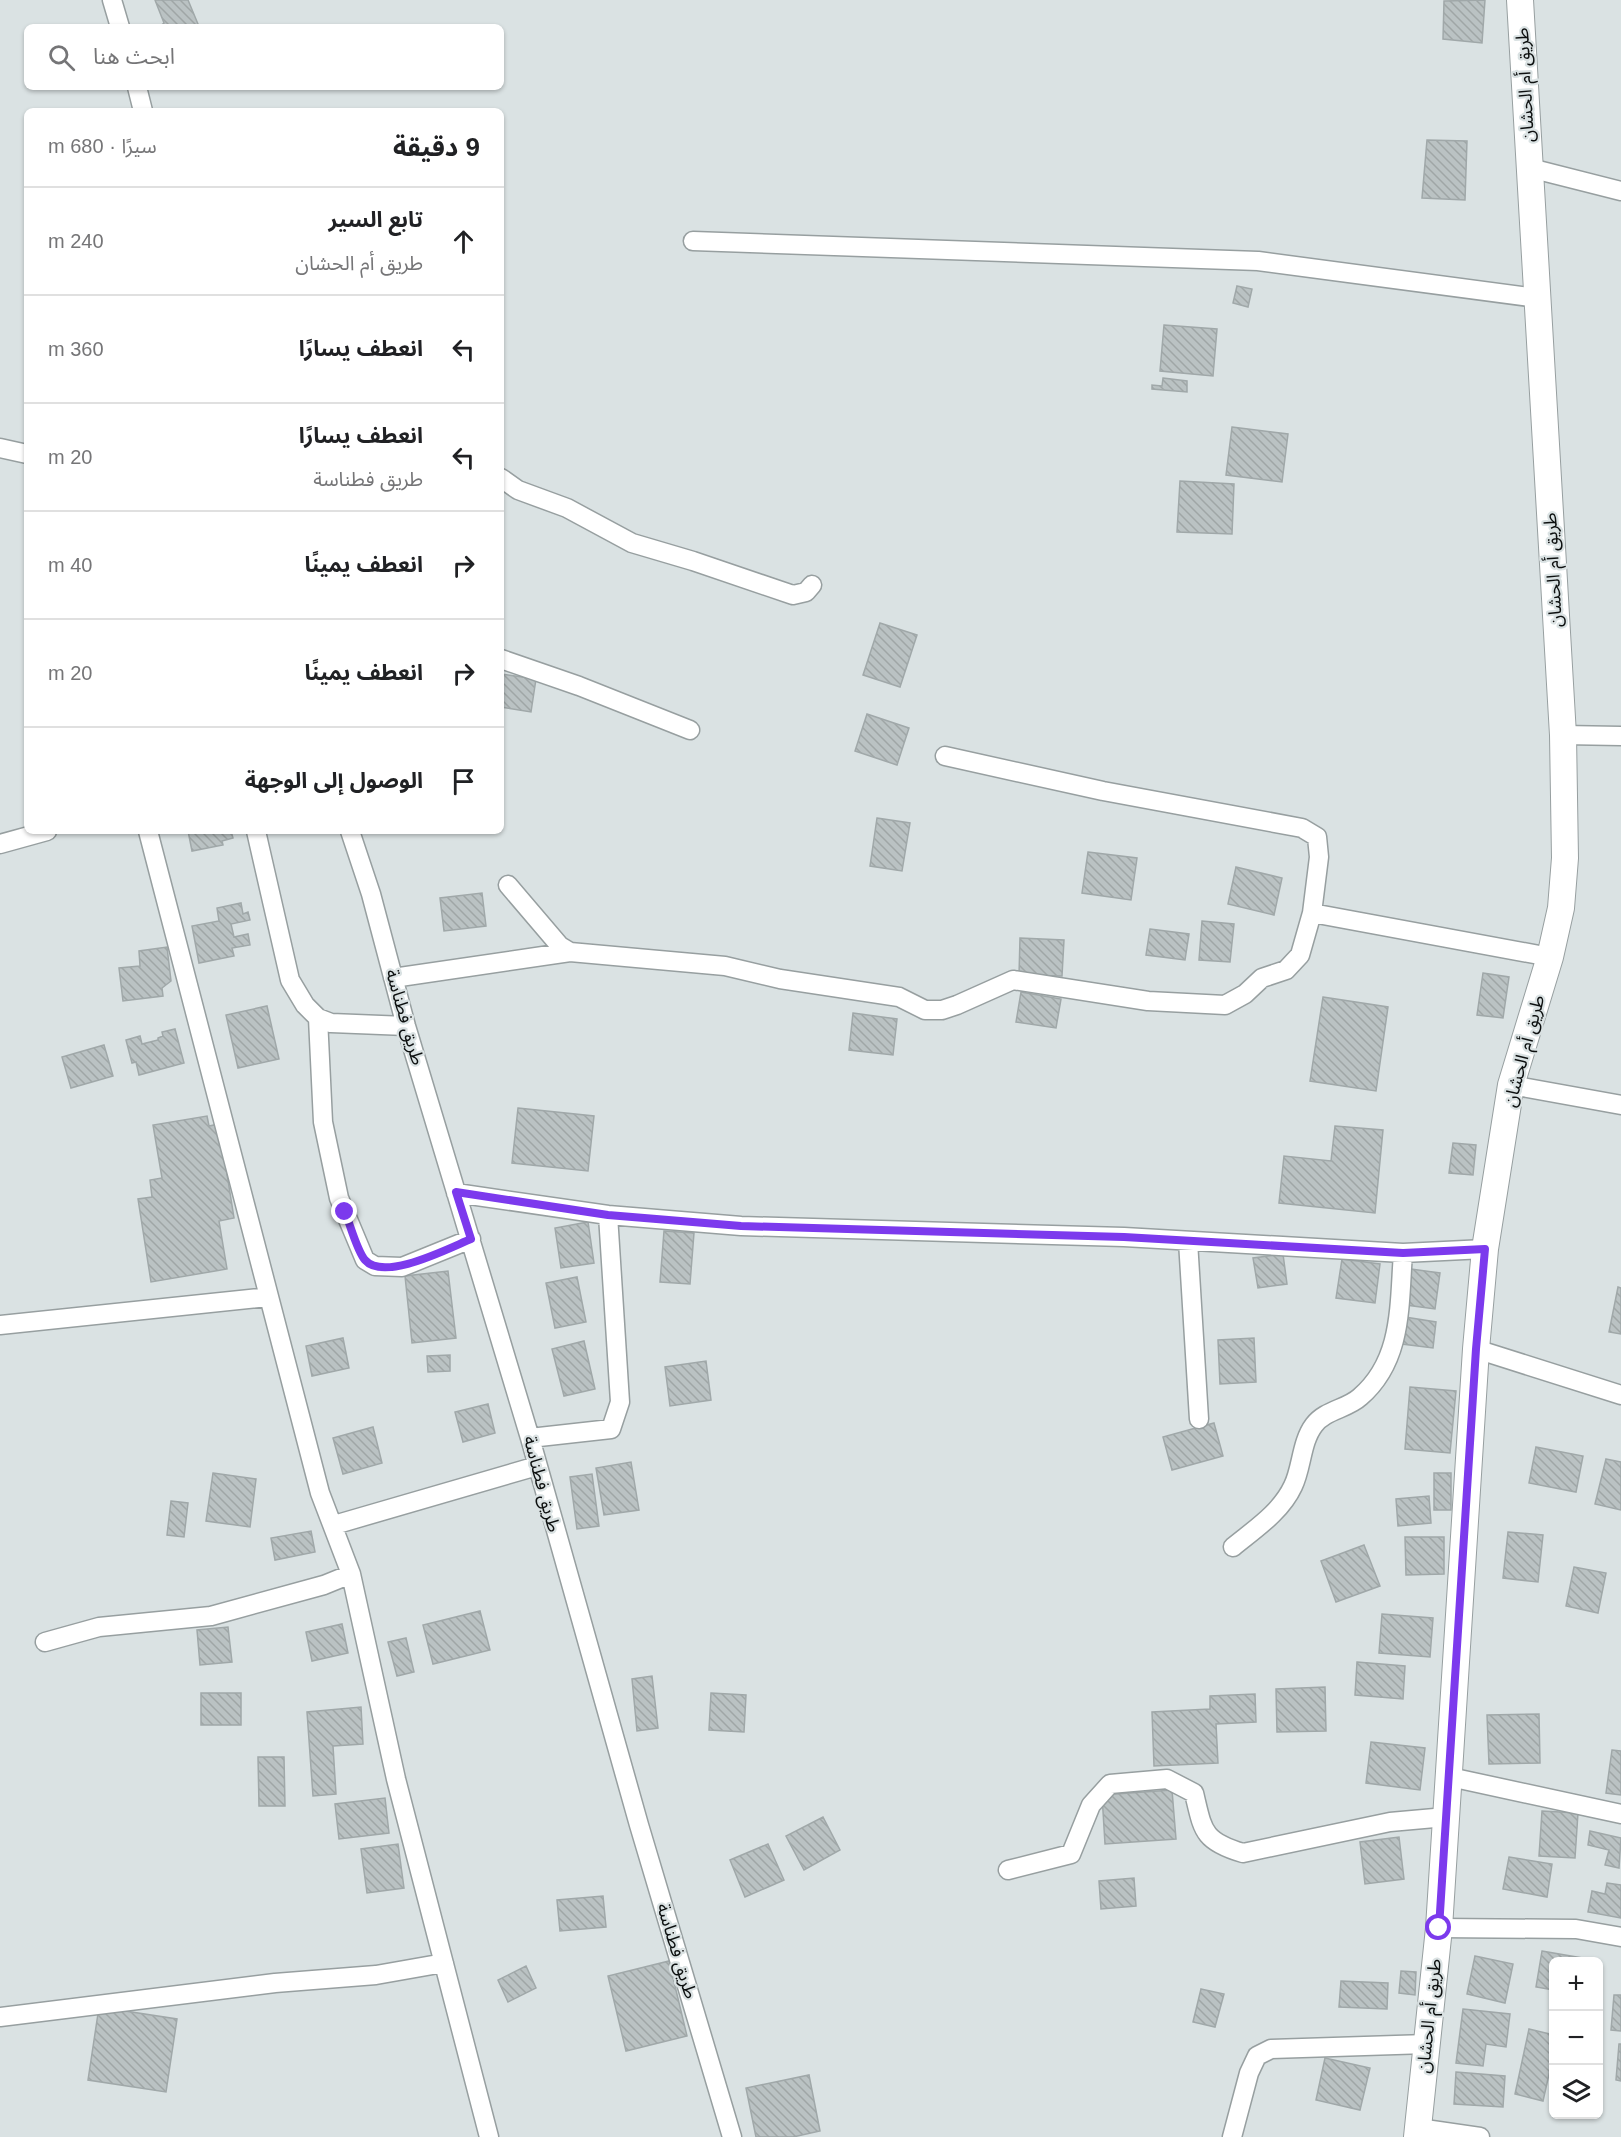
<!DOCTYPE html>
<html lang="ar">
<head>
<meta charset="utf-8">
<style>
	body { margin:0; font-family:Helvetica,"Noto Sans Arabic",sans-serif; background:#f6f6f6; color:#202124; direction:rtl }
	.controls { position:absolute; right:18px; bottom:18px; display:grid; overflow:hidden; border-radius:9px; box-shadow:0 2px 4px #0004 }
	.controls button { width:54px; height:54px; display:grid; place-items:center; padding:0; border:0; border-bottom:2px solid #e0e0e0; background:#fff; color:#202124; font:30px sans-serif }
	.stop { position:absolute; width:18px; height:18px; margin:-14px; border:4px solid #7c3aed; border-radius:50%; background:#fff }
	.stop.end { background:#7c3aed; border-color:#fff; box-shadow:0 2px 6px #0008 }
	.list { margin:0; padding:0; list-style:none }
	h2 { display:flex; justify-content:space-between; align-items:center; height:78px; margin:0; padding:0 24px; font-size:26px }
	h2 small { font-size:20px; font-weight:400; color:#757577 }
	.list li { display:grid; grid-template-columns:39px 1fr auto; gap:18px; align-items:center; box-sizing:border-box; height:108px; padding:0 24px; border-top:2px solid #e0e0e0 }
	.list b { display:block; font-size:22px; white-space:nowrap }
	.list p { margin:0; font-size:20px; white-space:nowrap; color:#757577 }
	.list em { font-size:20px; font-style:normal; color:#757577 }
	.icon { flex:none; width:33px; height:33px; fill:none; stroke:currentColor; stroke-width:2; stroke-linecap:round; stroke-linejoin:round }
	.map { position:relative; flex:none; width:1621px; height:2137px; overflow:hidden; direction:ltr }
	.search { position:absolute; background:#fff; box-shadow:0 2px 4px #0004; left:24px; top:24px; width:480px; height:66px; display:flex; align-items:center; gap:15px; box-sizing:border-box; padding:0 21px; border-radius:9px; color:#757577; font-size:22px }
	.panel { position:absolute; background:#fff; box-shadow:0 2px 4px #0004; left:24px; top:108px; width:480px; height:726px; border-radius:9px; direction:rtl }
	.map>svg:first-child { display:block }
</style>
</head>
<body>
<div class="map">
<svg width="1621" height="2137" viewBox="0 0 1621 2137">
	<defs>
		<pattern id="building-back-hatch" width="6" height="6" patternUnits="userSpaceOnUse" patternTransform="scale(1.5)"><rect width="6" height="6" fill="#bac2c3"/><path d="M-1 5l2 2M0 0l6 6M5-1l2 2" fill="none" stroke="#9fa6a6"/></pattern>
	</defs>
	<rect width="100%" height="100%" fill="#dae2e3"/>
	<path fill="url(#building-back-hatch)" stroke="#a0a8a9" stroke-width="1.5" d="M155,0H188L198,24L191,27H159L164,23Z
		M1485,0L1482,43L1443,39L1444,1Z
		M1427,140L1467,141L1465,200L1422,198Z
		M1237,286L1252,289L1248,307L1233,303Z
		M1164,325L1217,329L1213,376L1160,371Z
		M1163,378L1187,381V392L1152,389V385L1162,386Z
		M1232,427L1288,434L1282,482L1226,475Z
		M1180,481L1234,484L1232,534L1177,532Z
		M880,623L917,635L900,687L863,675Z
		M501,674L536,679L531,712L501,707Z
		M867,714L909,728L897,765L855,751Z
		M877,818L910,823L902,871L870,866Z
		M188,831H231L233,838L222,841L223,845L192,851Z
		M1088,852L1137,858L1131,900L1082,893Z
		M1236,867L1282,878L1274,915L1228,904Z
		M482,893L486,926L444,931L440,898Z
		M241,903L243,914L248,912L250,920L231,924L234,937L248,934L250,945L232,948L234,956L199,963L192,926L219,921L217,908Z
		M1202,921L1234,924L1230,962L1199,960Z
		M1150,929L1189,934L1185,960L1146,955Z
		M1020,938L1064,940L1062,976L1019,975Z
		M167,947L171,981L162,988L163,996L123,1001L119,968L140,966L139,951Z
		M1483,973L1509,977L1503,1018L1477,1015Z
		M1021,992L1061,999L1056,1028L1016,1022Z
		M1323,997L1388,1007L1376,1091L1310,1081Z
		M267,1006L279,1059L238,1068L226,1015Z
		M853,1013L897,1019L893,1055L849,1050Z
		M175,1029L184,1063L139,1075L136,1062L132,1063L126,1040L140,1036L142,1044L158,1040V1038L163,1036L162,1032Z
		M104,1045L113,1076L71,1088L62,1057Z
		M518,1108L594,1116L588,1171L512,1163Z
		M207,1116L209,1126L219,1124L234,1218L219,1221L227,1269L151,1282L138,1199L152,1197L150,1180L162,1178L153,1125Z
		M1335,1126L1383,1130L1375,1213L1279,1203L1284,1156L1331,1161Z
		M1453,1143L1476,1145L1473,1175L1449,1173Z
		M588,1222L594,1263L561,1268L555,1228Z
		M664,1231L694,1233L690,1284L660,1282Z
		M1283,1254L1287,1284L1258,1288L1253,1258Z
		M1342,1259L1380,1264L1375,1303L1336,1298Z
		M1411,1269L1440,1273L1435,1309L1406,1305Z
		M448,1271L456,1338L412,1343L405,1276Z
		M577,1277L586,1322L555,1328L546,1283Z
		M1618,1287L1621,1288V1334L1609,1332Z
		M1405,1317L1436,1322L1433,1348L1402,1344Z
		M343,1338L349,1368L312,1376L306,1346Z
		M1254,1338L1256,1382L1220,1384L1218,1340Z
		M584,1341L595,1389L564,1396L552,1349Z
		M450,1355V1371L428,1372L427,1356Z
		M706,1361L711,1400L670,1406L665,1367Z
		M1410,1387L1456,1391L1450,1453L1405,1449Z
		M488,1404L495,1433L463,1442L455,1412Z
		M1214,1423L1223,1456L1172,1470L1163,1437Z
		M373,1427L382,1463L343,1474L333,1438Z
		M1536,1447L1583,1456L1576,1492L1529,1483Z
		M1606,1459L1621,1462V1510L1595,1504Z
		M631,1462L639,1510L604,1515L596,1468Z
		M213,1473L256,1479L250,1527L206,1521Z
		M1434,1473H1451V1510H1434Z
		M592,1474L599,1526L577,1529L570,1477Z
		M1429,1496L1431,1523L1398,1526L1396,1499Z
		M171,1501L188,1503L184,1537L167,1535Z
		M311,1531L315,1552L275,1560L271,1538Z
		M1508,1532L1543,1535L1538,1582L1503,1578Z
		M1405,1537H1444V1574L1406,1575Z
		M1364,1545L1380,1586L1336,1602L1321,1561Z
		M1574,1567L1606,1573L1598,1613L1566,1606Z
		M480,1611L490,1650L433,1664L423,1625Z
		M1382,1614L1433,1618L1430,1657L1379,1653Z
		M342,1624L348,1653L312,1661L306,1632Z
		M228,1627L232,1662L200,1665L197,1630Z
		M406,1638L414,1672L397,1676L388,1642Z
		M1357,1662L1405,1666L1403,1699L1355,1695Z
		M652,1676L658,1728L637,1731L632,1679Z
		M1325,1687L1326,1731L1277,1732L1276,1689Z
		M201,1693H241V1725H201Z
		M711,1693L746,1695L744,1732L709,1730Z
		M1255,1694L1256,1722L1216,1724L1218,1763L1154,1766L1152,1712L1210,1709V1696Z
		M361,1707L363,1744L333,1746L336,1794L313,1796L307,1712Z
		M1539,1714L1540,1763L1489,1764L1487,1715Z
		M1371,1742L1425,1748L1420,1790L1366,1783Z
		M1612,1750L1621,1751V1795L1606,1793Z
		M258,1757H284L285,1806H259Z
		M1172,1790L1176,1839L1105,1844L1102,1795Z
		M385,1798L389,1833L339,1839L335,1804Z
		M1542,1811L1578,1813L1575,1858L1539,1856Z
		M823,1817L840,1850L804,1870L786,1836Z
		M1590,1831L1621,1838L1619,1868L1605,1865L1609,1850L1588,1845Z
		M1399,1837L1404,1879L1365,1884L1360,1842Z
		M398,1844L404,1888L367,1893L361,1849Z
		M768,1844L784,1880L745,1897L730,1860Z
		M1509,1857L1552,1864L1547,1897L1503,1889Z
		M1134,1878L1136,1906L1101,1909L1099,1881Z
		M1607,1883L1621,1885V1918L1588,1912L1592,1891L1605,1894Z
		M603,1896L606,1927L560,1931L557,1900Z
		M1542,1951L1582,1958V1962H1554V1990L1536,1987Z
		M1475,1956L1513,1964L1505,2003L1467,1994Z
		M669,1961L687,2036L626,2051L608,1976Z
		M526,1966L536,1988L508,2002L498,1980Z
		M1401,1971L1416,1972L1415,1995L1399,1993Z
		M1341,1981L1388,1983L1387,2009L1339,2007Z
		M1201,1989L1224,1994L1215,2027L1193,2022Z
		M1614,1995H1621V2031L1611,2030Z
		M99,2007L177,2019L166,2092L88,2080Z
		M1463,2009L1510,2014L1506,2047L1486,2044L1483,2066L1456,2063Z
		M1529,2029L1554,2035V2052L1543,2101L1515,2094Z
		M1619,2044H1621V2081L1616,2080Z
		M1325,2058L1370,2068L1360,2110L1316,2100Z
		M1456,2072L1505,2076L1503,2107L1454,2104Z
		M809,2075L820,2131L793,2137H756L746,2088Z"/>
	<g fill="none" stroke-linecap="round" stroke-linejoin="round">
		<g stroke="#979fa0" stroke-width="21">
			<path id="street" d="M112,0L120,27
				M137,87L143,111
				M1530,168L1621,191
				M693,241L1258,261L1537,298
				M0,448L27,454
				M501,478L518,490L567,508L632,543L693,561L793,595L806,592L812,585
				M501,659L579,686L690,730
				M1563,735L1621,736
				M148,831L320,1493L351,1574L396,1779L489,2137
				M256,831L290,980L305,1005L318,1018L331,1023L406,1026
				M350,831L371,894L406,1026L530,1438L639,1825L732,2137
				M0,844L47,831
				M508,885L560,946L570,952
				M1312,913L1550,957
				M393,978L570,952L725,966L780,979L899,997L925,1010H942L957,1005L1013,980L1148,1001L1225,1005L1245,994L1262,978L1286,970L1300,955L1312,913L1319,857L1317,837L1302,828L1103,791L945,756
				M318,1018L323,1122L339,1198L365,1260L375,1266L402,1267L471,1239
				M1511,1085L1621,1105
				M456,1193L608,1215L741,1226L1124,1237L1403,1253L1485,1249
				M1188,1241L1199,1419
				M0,1325L268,1297
				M1476,1349L1621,1395
				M530,1438L611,1429L620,1402L608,1215
				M334,1525L537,1466
				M1233,1547C1255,1529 1281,1512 1293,1486C1302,1468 1301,1442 1314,1425C1325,1410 1347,1409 1360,1397C1403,1360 1399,1305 1403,1253
				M45,1642L99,1627L211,1616L324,1585L351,1574
				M1450,1777L1621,1814
				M1008,1870L1071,1854L1091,1805L1110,1784L1167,1779L1194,1793C1203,1830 1202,1841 1243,1853L1390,1822L1446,1817
				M1439,1928L1576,1929L1621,1937
				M0,2017L275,1983L376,1975L444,1963
				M1418,2128L1480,2137
				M1232,2137L1249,2073L1257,2056L1271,2049L1427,2044"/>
		</g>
		<g stroke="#979fa0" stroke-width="28">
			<path id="secondary" d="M1417,2137L1439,1928L1476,1349L1485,1249L1511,1085L1550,957L1561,908L1565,858L1563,735L1520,0"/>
		</g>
		<use href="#street" stroke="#fff" stroke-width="18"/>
		<use href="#secondary" stroke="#fff" stroke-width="26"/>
	</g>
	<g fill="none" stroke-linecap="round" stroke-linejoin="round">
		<path stroke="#7c3aed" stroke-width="8" d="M345,1212C350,1224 357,1251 365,1260C384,1282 449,1248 471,1239L456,1192L608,1215L741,1226L1124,1237L1403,1253L1485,1249L1476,1349L1439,1928"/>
	</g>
	<g text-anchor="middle" stroke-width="4.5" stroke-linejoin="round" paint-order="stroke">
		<g font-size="18" fill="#0d1010" stroke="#dae2e3">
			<text transform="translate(1525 85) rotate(-93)" y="6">طريق أم الحشان</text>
			<text transform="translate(1553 570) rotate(-93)" y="6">طريق أم الحشان</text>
			<text transform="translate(405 1017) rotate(74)" y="6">طريق فطناسة</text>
			<text transform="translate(1524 1051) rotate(-75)" y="6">طريق أم الحشان</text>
			<text transform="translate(542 1484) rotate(75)" y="6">طريق فطناسة</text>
			<text transform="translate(677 1951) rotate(73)" y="6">طريق فطناسة</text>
			<text transform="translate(1429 2016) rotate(-84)" y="6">طريق أم الحشان</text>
		</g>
	</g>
</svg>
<div class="controls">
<button>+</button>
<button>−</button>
<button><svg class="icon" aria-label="layers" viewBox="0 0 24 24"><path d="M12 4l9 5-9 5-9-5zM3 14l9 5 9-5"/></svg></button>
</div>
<div class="stop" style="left:1439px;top:1928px"></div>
<div class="stop end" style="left:345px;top:1212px"></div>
<div class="search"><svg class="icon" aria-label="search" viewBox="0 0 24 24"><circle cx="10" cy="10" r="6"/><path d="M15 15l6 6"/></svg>ابحث هنا</div>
<section class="panel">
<h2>9 دقيقة<small>سيرًا · 680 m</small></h2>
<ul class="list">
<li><svg class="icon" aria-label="ahead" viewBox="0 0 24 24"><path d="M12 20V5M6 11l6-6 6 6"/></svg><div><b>تابع السير</b><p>طريق أم الحشان</p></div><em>240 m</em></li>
<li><svg class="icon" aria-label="left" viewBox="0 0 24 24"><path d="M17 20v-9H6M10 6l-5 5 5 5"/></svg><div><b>انعطف يسارًا</b></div><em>360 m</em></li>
<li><svg class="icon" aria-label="left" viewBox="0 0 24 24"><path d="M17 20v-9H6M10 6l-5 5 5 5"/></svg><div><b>انعطف يسارًا</b><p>طريق فطناسة</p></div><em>20 m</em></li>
<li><svg class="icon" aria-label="right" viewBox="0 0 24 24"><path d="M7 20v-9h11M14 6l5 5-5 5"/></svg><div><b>انعطف يمينًا</b></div><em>40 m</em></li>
<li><svg class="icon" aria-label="right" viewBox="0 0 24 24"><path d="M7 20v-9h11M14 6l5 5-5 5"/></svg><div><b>انعطف يمينًا</b></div><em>20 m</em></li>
<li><svg class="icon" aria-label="arrive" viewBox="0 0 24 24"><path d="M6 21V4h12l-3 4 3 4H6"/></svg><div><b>الوصول إلى الوجهة</b></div></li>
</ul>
</section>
</div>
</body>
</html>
